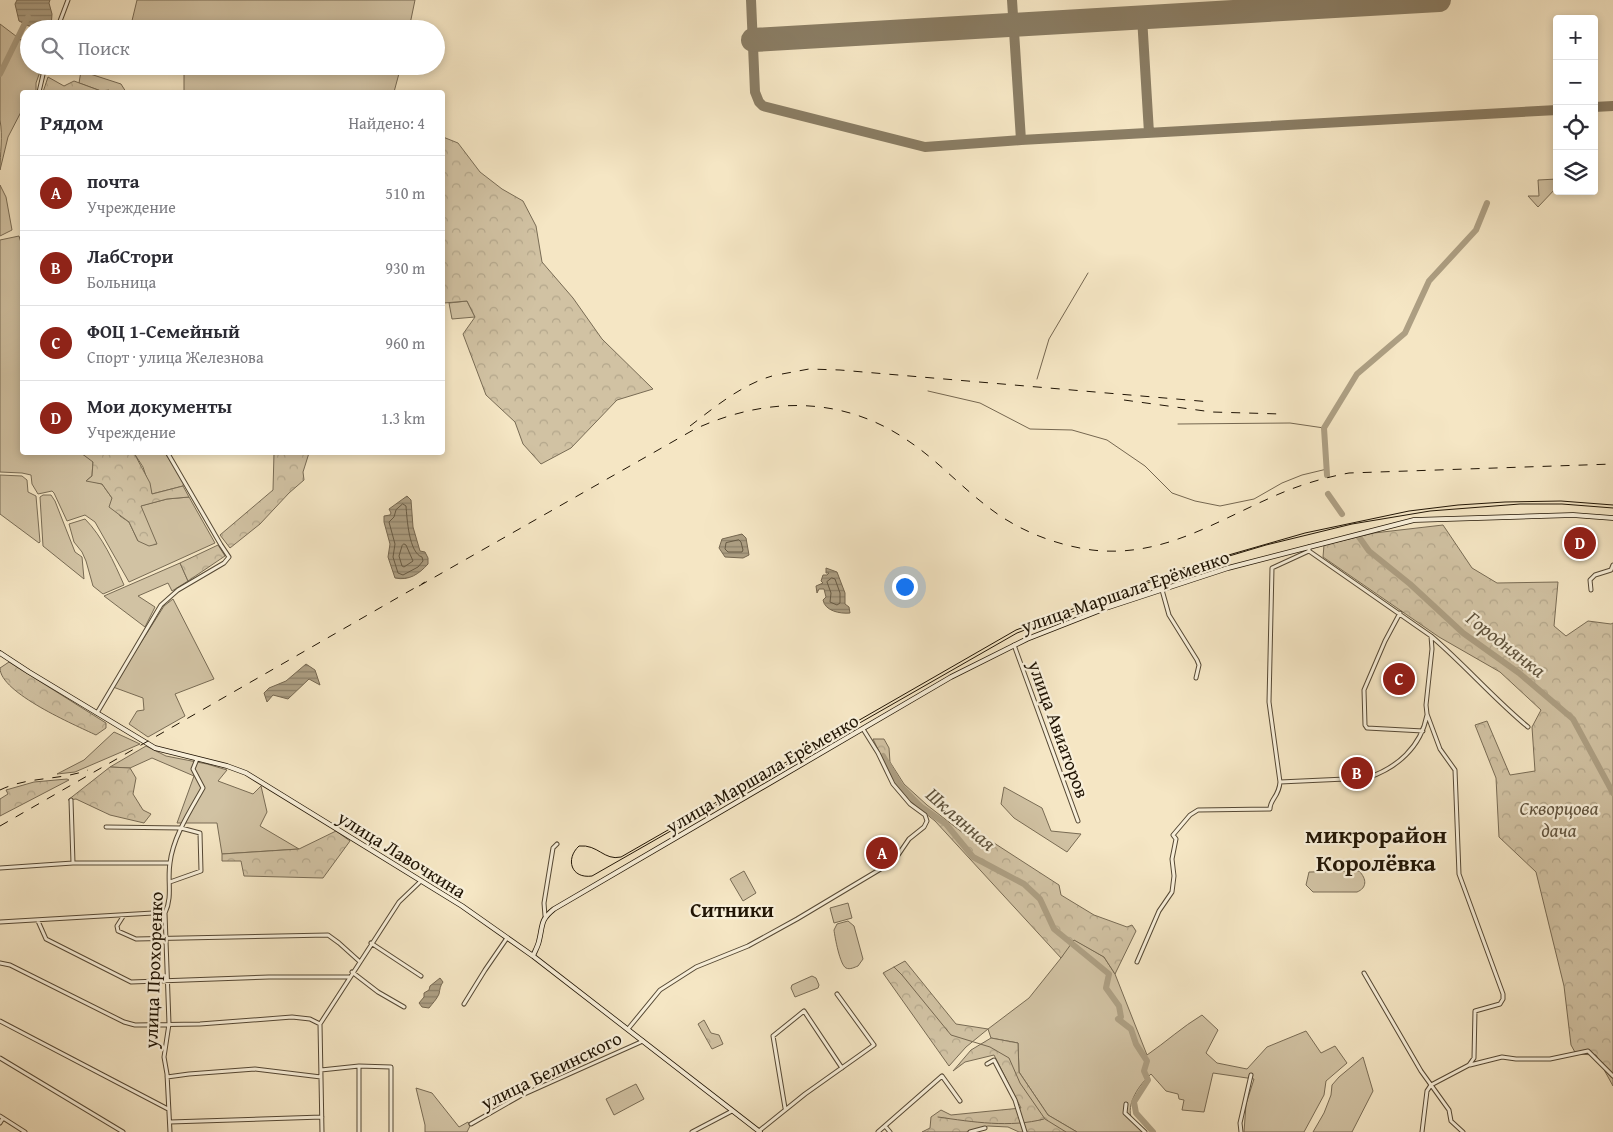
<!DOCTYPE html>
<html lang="ru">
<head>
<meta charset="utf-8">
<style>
	body { margin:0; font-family:"Gentium Book Plus",serif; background:#f2f2f3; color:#2b2b33 }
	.controls { position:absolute; right:15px; top:15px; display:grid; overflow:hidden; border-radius:5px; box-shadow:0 2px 8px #0003 }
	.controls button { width:45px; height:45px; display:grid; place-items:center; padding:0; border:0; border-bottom:1px solid #e1e1e2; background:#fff; color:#2b2b33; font:25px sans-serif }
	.you { position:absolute; left:904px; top:586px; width:18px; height:18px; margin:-12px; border:4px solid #fff; border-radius:50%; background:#1a73e8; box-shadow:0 0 0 8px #1a73e833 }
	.badge { display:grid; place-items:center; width:32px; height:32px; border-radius:50%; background:#8f2418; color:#fff; font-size:16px; font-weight:700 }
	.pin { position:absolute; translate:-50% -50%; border:2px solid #fff; box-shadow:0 1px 5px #0006 }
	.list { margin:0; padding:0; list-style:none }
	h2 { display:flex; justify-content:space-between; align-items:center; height:65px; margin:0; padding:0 20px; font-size:21px }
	h2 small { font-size:16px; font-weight:400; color:#7c7c81 }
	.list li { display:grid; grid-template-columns:32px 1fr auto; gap:15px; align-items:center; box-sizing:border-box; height:75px; padding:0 20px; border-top:1px solid #e1e1e2 }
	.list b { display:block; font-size:19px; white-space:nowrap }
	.list p { margin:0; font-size:16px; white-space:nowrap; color:#7c7c81 }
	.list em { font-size:16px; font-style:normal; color:#7c7c81 }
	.icon { flex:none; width:28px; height:28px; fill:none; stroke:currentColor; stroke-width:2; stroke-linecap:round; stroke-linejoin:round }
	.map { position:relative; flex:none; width:1613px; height:1132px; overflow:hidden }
	.search { position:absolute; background:#fff; box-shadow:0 2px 8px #0003; left:20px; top:20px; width:425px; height:55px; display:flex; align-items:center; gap:12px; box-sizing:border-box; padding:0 18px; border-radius:28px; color:#7c7c81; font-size:19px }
	.panel { position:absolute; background:#fff; box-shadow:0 2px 8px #0003; left:20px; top:90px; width:425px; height:365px; border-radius:5px }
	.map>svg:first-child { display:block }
</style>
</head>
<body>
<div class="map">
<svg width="1613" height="1132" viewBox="0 0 1613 1132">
	<defs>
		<pattern id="forest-crowns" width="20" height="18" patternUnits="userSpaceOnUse" patternTransform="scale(1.25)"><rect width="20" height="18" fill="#d1c2a3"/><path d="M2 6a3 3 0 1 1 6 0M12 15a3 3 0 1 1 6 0" fill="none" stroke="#b3a68b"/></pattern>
		<pattern id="water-rules" width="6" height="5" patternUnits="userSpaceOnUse" patternTransform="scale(1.25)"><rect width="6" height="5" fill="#ad9f83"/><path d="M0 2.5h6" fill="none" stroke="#8c8069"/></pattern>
	</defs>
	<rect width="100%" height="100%" fill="#f5e6c4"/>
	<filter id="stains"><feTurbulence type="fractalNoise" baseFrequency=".004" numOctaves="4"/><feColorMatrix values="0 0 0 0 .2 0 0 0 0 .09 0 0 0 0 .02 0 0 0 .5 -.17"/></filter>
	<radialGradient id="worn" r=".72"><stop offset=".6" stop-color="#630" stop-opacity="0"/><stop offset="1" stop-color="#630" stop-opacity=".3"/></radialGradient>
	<path fill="#d1c2a3" stroke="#786b54" d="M137,0H415L409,29H130Z
		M0,24L29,46V66H42L36,83V92H22V110L8,137L0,170C0,154 3,136 0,120Z
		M184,66H401L394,92H184Z
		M81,71L121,84L126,92L101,91L79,83Z
		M1557,179V187L1538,207L1528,196H1539L1538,180Z
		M0,185L6,197L12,230L0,236Z
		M19,236L22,246V452L81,453L93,461L92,476L87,480L102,484L112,498L120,516L129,522L138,541L140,506L167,499L189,497L215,543L129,582L95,522L85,515L67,521L54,493L52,491L38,494L32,484L31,475L22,473L0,472V240Z
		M467,301L475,317L452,319L449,303Z
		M134,453H165L184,481L183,486L152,494L143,467Z
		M0,475L22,476L27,480L28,492L36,496L40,542L39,543L0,514Z
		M43,495H51L55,501L75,552L82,557L84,579L43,546L40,497Z
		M85,519C102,536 114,562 124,585L103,594L93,586L86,561L82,552L74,542L69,524Z
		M180,563L188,581L172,591L168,583L138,596L155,607L145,627L104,596Z
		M173,599L214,679L175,694L185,716L148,737L129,724L137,711L144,710L143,698L113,687L164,606Z
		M1387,672H1410V686H1387Z
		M114,732L140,744L75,772L57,774L84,760Z
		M146,746L166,756L207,764L227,770L218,781L253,794L261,786L267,812L260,826L299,849L222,854L217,823H177L194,776L152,758L130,768L110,767Z
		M1004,787L1042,808L1051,831L1081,834L1067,852L1014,818L1001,804Z
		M744,871L756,893L743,901L730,879Z
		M1359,871C1367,879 1367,888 1357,892H1313L1306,885L1309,872Z
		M848,903L852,918L834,923L830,908Z
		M848,921L854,926L863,959L858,966C855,967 850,970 846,968C840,965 835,938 834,930L837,924Z
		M1073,939L1104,957L1115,974L1147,1055C1166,1042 1182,1027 1202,1015L1218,1030L1206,1053L1217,1063L1247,1069L1267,1047L1306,1031L1321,1053L1335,1046L1347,1063L1326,1081L1324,1095L1304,1132H1244L1246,1104L1254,1079L1213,1073L1204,1112L1182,1110L1184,1100L1179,1099L1178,1094L1166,1091L1151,1074C1140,1084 1125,1104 1132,1120C1134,1124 1139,1128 1143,1132H1077L1048,1115L1019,1072L1018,1043L991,1038L988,1029L1029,998L1061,958Z
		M812,976L816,978L819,985L818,988L795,997L791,988L792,985Z
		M1363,1057L1373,1091L1352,1132H1313L1324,1113L1331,1095L1332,1085L1339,1077Z
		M636,1084L644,1099L614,1115L606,1099Z
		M416,1088L432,1093L459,1127L468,1122L470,1126L467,1132H425V1125Z"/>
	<path fill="url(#forest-crowns)" stroke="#786b54" d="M48,77L64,86L74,81L101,91L109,90L111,92H43Z
		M443,137L458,143L480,172L502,189L523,201L536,226L542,262L573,298L602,339L653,389L617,400L571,448L541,464L523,444L515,422L486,395L463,334L475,317L467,301L444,303L442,270Z
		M81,453H134L150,483L152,494L183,486L189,497L167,499L141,506L157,544L149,546L138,541L129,522L109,507L112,498L102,484L86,481L92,476L93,462Z
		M274,453H309L303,472L304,480L289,493L260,524L230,548L220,535L273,490Z
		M1443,525L1472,568L1497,583L1558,582L1554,626L1566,636L1588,621L1611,624L1613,623V1086L1596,1055L1576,1054L1571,1045L1564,986L1536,872L1499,837L1496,778L1475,725L1487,721L1510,775L1535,771L1532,727L1541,710L1500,672L1439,637L1323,557L1324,545L1374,533Z
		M218,545L225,556L188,581L180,563Z
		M9,662L106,723V728L96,735C75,725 0,693 0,668Z
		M873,739H884L889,748L890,762L904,784L927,805L963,833L994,843L1059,885L1061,895L1094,915L1127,927L1132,925L1136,931L1115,974L1104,957L1074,940L1061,958L935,821L909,800L893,781Z
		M110,767L130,768L136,778L133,794L143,810L151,814L144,823L110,815L76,799L68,800Z
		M67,779L69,780L0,816V799L8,794L6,790L34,782Z
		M336,831L350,841L323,878L244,876L241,861H222V854L299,849Z
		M905,961L956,1024L988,1029L966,1047L949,1066L883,973Z
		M704,1020L711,1033L719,1035L723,1044L712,1049L698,1024Z
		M991,1038L1018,1043L1019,1072L1048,1115L1077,1132H1019L1008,1127L988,1126L966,1132H922L930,1128L931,1117L941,1110L951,1115L1021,1108L994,1055L965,1062L953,1071L971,1050Z"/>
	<path fill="url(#water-rules)" stroke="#756750" d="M17,0H50L49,3L52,14L51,28L35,29L19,21L15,4Z
		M407,496L411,500L413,527L420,551L425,552L428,558V564C419,574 409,581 395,578L388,557L390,544L384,522V516L390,515L391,513L389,509Z
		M742,534L746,538L749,555L743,558L725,557L719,548L722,539Z
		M826,568L837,572L845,593V604L849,607L850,613C840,614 825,611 823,600L826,597L824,589H819L817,593L816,586L823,583L821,581L823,575H827L829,573H826Z
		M306,664L315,670L320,685L309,679L288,699L273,695L267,702L264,693L269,688L286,681Z
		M440,978L443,982C440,986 440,989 439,994C437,999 432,1004 429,1008L422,1007L419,1003L424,997V993L429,990L430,986Z"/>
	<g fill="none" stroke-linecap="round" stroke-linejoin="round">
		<path stroke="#665a44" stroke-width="1" d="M403,504L406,506C407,519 409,553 422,557L423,561L418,567L403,575L398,573L393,557L395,544L389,522L394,517L396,510Z
			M739,540L741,542L743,550L742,552H728L725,549L726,543Z
			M404,544L406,545L413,561L404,567L402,566L399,556L402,546Z
			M832,578L835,579L840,593V603L837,605L830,602L831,593L827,582Z"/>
		<path stroke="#756750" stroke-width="1" d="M1037,379L1049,339L1088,273
			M928,391L980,403L1030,429L1072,430L1107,440L1145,466L1172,493L1195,501L1220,506L1254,499L1282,483L1302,475L1327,469
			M1178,424L1290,423L1324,428
			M894,967L902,975L951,1035L990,1047L1009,1058L1020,1083L1045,1119L1066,1132
			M938,1117C973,1122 1010,1128 1044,1119"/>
		<path stroke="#ad9f83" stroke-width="6" d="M0,74L28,17
			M1327,475L1324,428L1357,374L1405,333L1429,281L1476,230L1487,203
			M1328,494L1342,514
			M1359,537L1369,551L1410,584L1463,633L1519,673L1573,719L1613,793
			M883,756L900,785L920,806L946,824L973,857L1024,884L1040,899L1054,929L1109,974L1106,988L1119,1006L1121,1017L1118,1019L1131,1029L1136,1044L1147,1061L1144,1071L1148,1080L1134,1102L1136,1113L1153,1132"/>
		<path stroke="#8a7d64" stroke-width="10" d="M751,0L755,92L759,102L763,106L925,147L1021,140
			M1012,0L1021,140L1557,110
			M1142,17L1149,133
			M1594,107L1613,106"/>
		<path stroke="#8a7d64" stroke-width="24" d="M753,40L1439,0"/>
		<g stroke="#554834" stroke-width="5">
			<path id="street" d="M57,29L68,0
				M39,92L45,66
				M1309,547V551L1431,636L1432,649L1426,705L1427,714L1440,749L1455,770L1459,874L1503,994V999L1500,1004L1475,1011L1474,1058L1469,1065L1431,1085L1427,1091L1422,1132
				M1162,590L1169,615L1197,660L1199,665L1196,678
				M1591,590L1590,580L1595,575L1611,570L1613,565
				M1400,613L1385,641L1364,690L1365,725L1367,728L1423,731
				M1431,636C1465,665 1494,699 1528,727
				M1014,645L1078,821
				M97,713L161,605L178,590L224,563L229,557L221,545L167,452
				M1280,782L1367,778C1397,768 1421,747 1427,715
				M71,800L73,863
				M106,827L181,828L200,833L201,871L170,882
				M0,868L73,863H170
				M124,915L117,926L118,931L136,939L328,935L339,943L359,961
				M545,916L544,903L553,848L557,844
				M38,921L46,939L131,982L269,977H349
				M0,922L153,913H165
				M371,943L421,976
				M1137,962L1159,911L1172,892L1174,876L1172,859L1176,839L1173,835L1190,815L1198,810L1270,809C1270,799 1279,797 1280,782L1269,702L1272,568L1309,551
				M0,963L10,965L124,1022L135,1025L200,1024L292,1017L310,1019L320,1024
				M352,972L378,992L404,1007
				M1364,973L1421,1071L1449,1110L1451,1121L1463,1132
				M464,1004L485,970L507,938
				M0,1021L168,1109
				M628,1029L660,990L696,967L748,946L797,919L894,861L909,839L924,827L927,821L925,815L910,804L893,784L878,753L863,729
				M0,1058L123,1132
				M987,1064L994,1060L1015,1100L1025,1132
				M1470,1065L1502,1057L1516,1059H1550L1588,1051L1613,1076
				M321,1070L359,1066L391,1067V1132
				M167,1077L189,1074L255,1069L321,1077
				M1126,1104L1125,1113L1145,1132
				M785,1108L773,1036L804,1011L842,1068
				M0,1116L25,1132
				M170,1122L322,1117
				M0,1123L3,1118
				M471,1124L520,1096L643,1041
				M885,1126L890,1132
				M759,1131L805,1094L874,1045L837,994
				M170,1132L167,1074L164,1057L169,1024L165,913C173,896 167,881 170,863C173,837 190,811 203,788L193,769L197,759
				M322,1132L320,1024L399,902L421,881
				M359,1132V1066
				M692,1132L732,1111
				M878,1132L942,1076L960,1101
				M970,1132L985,1128
				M1241,1132L1240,1123L1251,1075"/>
		</g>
		<g stroke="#201404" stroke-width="5.5">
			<path id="secondary" d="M0,653L29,672L155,748L227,766L246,773L462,906L533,956L760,1132
				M533,956C535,951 538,946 539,941C543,925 540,920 554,909L951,677L1027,639L1106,608L1228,568L1414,520L1573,515L1613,518"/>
		</g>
		<use href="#street" stroke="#f8efd9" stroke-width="3"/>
		<use href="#secondary" stroke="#f8efd9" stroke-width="4"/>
		<path stroke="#201404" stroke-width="1" d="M1613,505L1561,501L1505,502L1458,505L1409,511L1305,533L1180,569L1016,630L621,857C604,861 598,844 579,846C565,859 571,879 592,876L1017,633L1179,571L1266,545L1352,524L1430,511L1520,504H1562L1613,508"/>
		<path stroke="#201404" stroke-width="1" stroke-dasharray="9 9" stroke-linecap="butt" d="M782,374L809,369L840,370L1211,402
			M1124,400L1212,412L1281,414
			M690,426C715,407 741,385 772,376
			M419,586L695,429C765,397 841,395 907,440C936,459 960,486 988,507C1017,530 1055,545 1092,550C1160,558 1211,524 1270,498C1296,486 1322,478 1349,473L1613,464
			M0,790C29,776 58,781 88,770
			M0,826L425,582"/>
	</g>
	<g text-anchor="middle" stroke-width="4.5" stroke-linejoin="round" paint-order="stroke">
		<g font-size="19" fill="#201404" stroke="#f8efd9">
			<text transform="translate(1125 591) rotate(-19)" y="7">улица Маршала Ерёменко</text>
			<text transform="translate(1059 729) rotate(70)" y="7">улица Авиаторов</text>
			<text transform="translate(762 773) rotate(-30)" y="7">улица Маршала Ерёменко</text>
			<text transform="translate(402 854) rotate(32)" y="7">улица Лавочкина</text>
			<text transform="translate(153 970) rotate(-88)" y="7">улица Прохоренко</text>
			<text transform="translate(551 1070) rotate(-26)" y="7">улица Белинского</text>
		</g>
		<g font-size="19" font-style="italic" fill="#5e513c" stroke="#f8efd9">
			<text x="1559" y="815">Скворцова<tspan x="1559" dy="22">дача</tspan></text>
		</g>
		<g font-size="20" font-style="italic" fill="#5f533d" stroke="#f8efd9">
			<text transform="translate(1506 644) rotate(38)" y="7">Городнянка</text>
			<text transform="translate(961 819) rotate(41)" y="7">Шклянная</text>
		</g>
		<g font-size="20" font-weight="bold" fill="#201404" stroke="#f8efd9">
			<text x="732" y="917">Ситники</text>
		</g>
		<g font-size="24" font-weight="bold" fill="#201404" stroke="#f8efd9">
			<text x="1376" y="843">микрорайон<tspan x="1376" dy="28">Королёвка</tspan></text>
		</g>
	</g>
	<rect width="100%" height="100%" filter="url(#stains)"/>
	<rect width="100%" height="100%" fill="url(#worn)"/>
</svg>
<div class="controls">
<button>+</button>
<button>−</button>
<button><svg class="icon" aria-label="locate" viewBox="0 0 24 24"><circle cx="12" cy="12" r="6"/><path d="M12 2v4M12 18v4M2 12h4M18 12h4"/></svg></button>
<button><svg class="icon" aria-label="layers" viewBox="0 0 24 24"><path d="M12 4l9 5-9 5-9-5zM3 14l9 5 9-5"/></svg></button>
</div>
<div class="you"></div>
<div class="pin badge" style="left:882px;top:853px">A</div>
<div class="pin badge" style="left:1357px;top:773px">B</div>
<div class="pin badge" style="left:1399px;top:679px">C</div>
<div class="pin badge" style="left:1580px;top:543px">D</div>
<div class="search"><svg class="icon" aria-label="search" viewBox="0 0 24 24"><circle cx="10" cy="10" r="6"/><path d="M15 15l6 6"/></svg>Поиск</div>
<section class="panel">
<h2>Рядом<small>Найдено: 4</small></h2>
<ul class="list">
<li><span class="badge">A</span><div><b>почта</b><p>Учреждение</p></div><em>510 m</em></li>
<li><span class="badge">B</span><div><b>ЛабСтори</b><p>Больница</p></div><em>930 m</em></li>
<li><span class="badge">C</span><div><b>ФОЦ 1-Семейный</b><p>Спорт · улица Железнова</p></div><em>960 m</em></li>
<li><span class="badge">D</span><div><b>Мои документы</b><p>Учреждение</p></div><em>1.3 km</em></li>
</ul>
</section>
</div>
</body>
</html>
